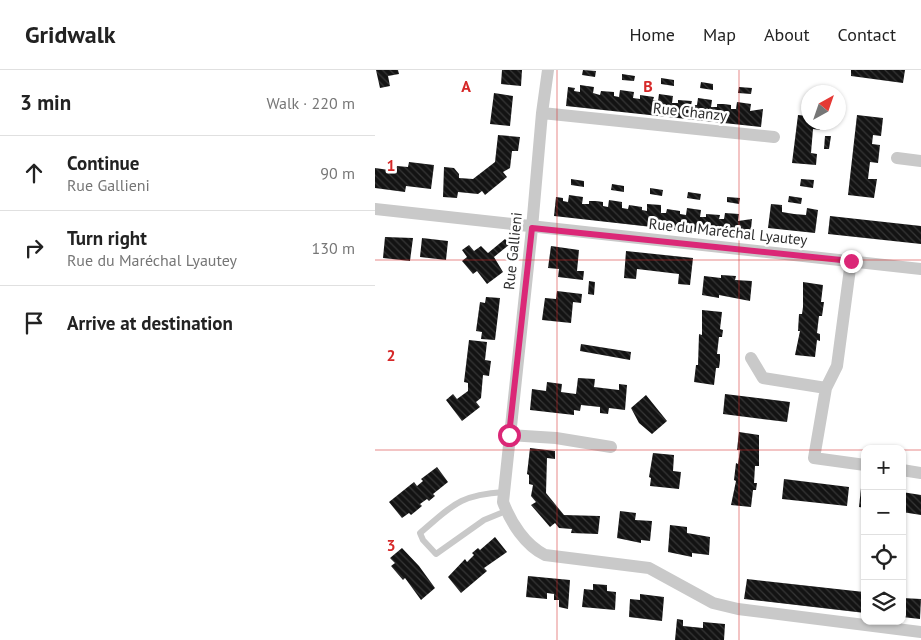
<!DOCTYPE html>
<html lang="en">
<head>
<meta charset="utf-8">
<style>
	body { margin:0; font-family:"PT Sans",sans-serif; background:#f2f2f2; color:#222 }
	.controls { position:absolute; right:15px; bottom:15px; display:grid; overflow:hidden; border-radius:10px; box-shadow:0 1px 4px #0004 }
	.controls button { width:45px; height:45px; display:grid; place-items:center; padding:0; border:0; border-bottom:1px solid #e0e0e0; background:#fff; color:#222; font:25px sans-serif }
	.compass { position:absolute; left:426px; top:15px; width:45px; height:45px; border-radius:50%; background:#fff; box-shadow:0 1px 4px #0004; rotate:40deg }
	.stop { position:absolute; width:15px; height:15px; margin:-11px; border:4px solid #db2777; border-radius:50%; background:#fff }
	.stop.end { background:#db2777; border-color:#fff; box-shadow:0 1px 5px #0008 }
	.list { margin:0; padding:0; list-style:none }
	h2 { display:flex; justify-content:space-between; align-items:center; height:65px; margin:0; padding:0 20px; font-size:21px }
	h2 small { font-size:16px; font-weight:400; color:#767676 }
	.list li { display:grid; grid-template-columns:32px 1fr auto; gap:15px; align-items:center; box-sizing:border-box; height:75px; padding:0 20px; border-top:1px solid #e0e0e0 }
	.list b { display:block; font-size:19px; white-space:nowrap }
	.list p { margin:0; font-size:16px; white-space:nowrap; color:#767676 }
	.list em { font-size:16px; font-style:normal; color:#767676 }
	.icon { flex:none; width:28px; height:28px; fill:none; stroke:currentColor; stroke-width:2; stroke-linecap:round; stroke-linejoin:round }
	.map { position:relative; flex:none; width:546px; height:570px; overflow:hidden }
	header { display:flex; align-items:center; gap:30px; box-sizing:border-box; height:70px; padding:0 25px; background:#fff; border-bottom:1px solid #e0e0e0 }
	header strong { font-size:24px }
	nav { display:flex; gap:28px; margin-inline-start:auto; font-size:18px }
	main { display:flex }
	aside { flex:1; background:#fff }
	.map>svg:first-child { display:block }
</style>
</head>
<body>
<header>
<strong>Gridwalk</strong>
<nav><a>Home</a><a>Map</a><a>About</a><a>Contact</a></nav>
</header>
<main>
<aside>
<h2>3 min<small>Walk · 220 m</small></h2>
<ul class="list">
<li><svg class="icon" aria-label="ahead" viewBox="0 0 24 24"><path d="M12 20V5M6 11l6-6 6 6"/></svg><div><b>Continue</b><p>Rue Gallieni</p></div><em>90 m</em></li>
<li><svg class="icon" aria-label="right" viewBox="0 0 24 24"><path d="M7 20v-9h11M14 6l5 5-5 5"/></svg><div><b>Turn right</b><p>Rue du Maréchal Lyautey</p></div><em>130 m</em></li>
<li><svg class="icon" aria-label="arrive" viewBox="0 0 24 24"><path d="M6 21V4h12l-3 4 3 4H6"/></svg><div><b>Arrive at destination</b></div></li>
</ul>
</aside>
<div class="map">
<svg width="546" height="570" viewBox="0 0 546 570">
	<defs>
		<pattern id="building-back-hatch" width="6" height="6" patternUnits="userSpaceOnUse" patternTransform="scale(1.25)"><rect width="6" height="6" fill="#131313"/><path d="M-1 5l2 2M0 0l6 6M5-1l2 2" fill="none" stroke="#363636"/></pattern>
	</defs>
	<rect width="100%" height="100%" fill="#fff"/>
	<path fill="url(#building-back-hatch)" d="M1,0H23L24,4L13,6L15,16L5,18Z
		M127,0H147L146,16L126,14Z
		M208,0L221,1L220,7L207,5Z
		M476,0H530L528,13L476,6Z
		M247,4L260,6L259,11L247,10Z
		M286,8L299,10V16L286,14Z
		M326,12L338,14V20L325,18Z
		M205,15L219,17L218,23L225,25L226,21L239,22V26L244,27L245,20L259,22L258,28L265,29V25L279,27L278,30L283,31L284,24L298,26L297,33H303V30L317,31L316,35H322L323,28L337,30L336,37H342V34H349L356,35V39H361L362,32L376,34L375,41L388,39L386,57L191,36L193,17L200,18L199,21L205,22Z
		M364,17L377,18L376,24L363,23Z
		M119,23L138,26L135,56L115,54Z
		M423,45L433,46V52H446L445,60L438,59L436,83L442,84L441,95L417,93Z
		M482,45L508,48L506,66L498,65L497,74L505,75L503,93L495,92L493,109H502L499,128L473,125Z
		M123,65L145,67L143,81H137L135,98L128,102L132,107L110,125L107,121L103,124L83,122L82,128L68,127L69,97L79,98L84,104V108L98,109L120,92Z
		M450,66H456L454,79H449Z
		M34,92L59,95L56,119L31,116L30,122L0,118V98L21,101L22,96L33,97Z
		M196,109L209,111V117L196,115Z
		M426,109L439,110L438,118L425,116Z
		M237,114L249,116V122L236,120Z
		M275,118L288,120L287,126L275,124Z
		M313,122L326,124L325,130L312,128Z
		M194,125L208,127L207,134H214V131H221L228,132V136L233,137L234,130L247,132V138L253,139L254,135L267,137V140L272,141V134L286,135V143H291L292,139L305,141V144L311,145L312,138L326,140L325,147H331V144L345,145L344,149H349L350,143L364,144L363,151L377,149L375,168L179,146L181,127L188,128V131L193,132Z
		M414,126L427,128L426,134L413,132Z
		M352,127L365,128L364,134L352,132Z
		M396,134L407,135V142L419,144L431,145L432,138L443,140L440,163L393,158Z
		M455,146L546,156V174L453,164Z
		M10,167L38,168L35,191L8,188Z
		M47,168L73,171L71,190L45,187Z
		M130,169L135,174L119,187L128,202L112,214L102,201L98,204L87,191L92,187L87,180L94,175L99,181L106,176L113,183Z
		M176,176L204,180L202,201H209L208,210L183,207L184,199L173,198Z
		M251,181L318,188L315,215L303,214L304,204L262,199L261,209L249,208Z
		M346,205L361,206L360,210L377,211L375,231L344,225V228L327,225L329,206L346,208Z
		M214,211L220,212L219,225L213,224Z
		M428,212L448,215L446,232H449L447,246H444L442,263L445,264V271L442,270L440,287L420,285L425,261H423L424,244H427L428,237Z
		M182,221L207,224L206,233L198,232L196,253L167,250L170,228L181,229Z
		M111,227L125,228L120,270L106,269L107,262L101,261L105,232L110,233Z
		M327,240L347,242L345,259L348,260L347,267H344L342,284H345V291L344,298H341L339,315L319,312L321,295H323L324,264L327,265Z
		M94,270L112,272L110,290L116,291L114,306L108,305L106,328L101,332L105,337L87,351L71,330L78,324L82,329L93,321V313L89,312Z
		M206,274L256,282L255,290L205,281Z
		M203,308L220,309L219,317L244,320V314L252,315L250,340L234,338L233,344L225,343V337L206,335L205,341L199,340V345L155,340L157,319L171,321L172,312L187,314L186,322L201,324Z
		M350,324L415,332L412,352L348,344Z
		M271,325L292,351L277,364L264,353L256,338Z
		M364,362L384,365V396H380L379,413H382L381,420H378L376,437L356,435L361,411L359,410L361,393L363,394L365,380H362Z
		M155,378L180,381V389L172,388L171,423L189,445L225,446L223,464L196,463L197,459L184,458L180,453L175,457L156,435L161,432L156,426L158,415L154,414V405L152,404Z
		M278,383L299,385L298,401L306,402L304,419L275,416L276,408L274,407Z
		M62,397L73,412L58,424L60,426L54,431L52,429L45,434L47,436L41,441L36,445L34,443L27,448L14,432L39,412L42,416L48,411L46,409Z
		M409,409L474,417L472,436L407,429Z
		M486,418H490V438L484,437Z
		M527,422L546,425V445L527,442Z
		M245,441L261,443L260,450L277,451L275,471L266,470V473L242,468Z
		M295,455L312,457V463L335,467L334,485L317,483V487L293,482Z
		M120,467L132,482L109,498L112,501L86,523L73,507L90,489L92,492L99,485L97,483L103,478L105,480Z
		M27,478L44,496L60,518L46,530L30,508L28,510L16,496L20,493L15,488Z
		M153,506L195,510L193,539L184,537V530H179V524L172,523V529L151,527Z
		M372,509L489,522L490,543L369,529Z
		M218,514L232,515V521L241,522L240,540L207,537L209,519L218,520Z
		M265,524L289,527L287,551L254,547L255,529L265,530Z
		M527,528L546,529L545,549L527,547Z
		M302,549L308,550V556L328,558V552L350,554L349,570H300Z"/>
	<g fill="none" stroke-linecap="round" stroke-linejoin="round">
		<path stroke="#c9c9c9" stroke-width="6" d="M129,422C84,425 78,435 45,463L48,470L61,484L109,450L131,441"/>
		<path stroke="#c9c9c9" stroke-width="12" d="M173,0L167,43L157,158L128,432C136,453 150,475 170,485L274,498L338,533L363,539L546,562
			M167,43L399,67
			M522,88L546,91
			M0,139L546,199
			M476,191L462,296L451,318L439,388L490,395
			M376,288L388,308L451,318
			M134,365L181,368L236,377
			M527,400L546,403"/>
	</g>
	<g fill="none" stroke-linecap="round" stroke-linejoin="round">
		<path stroke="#db2777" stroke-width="6" d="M134,365L157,158L476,191"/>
	</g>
	<path fill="none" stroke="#d62828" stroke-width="1" stroke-opacity="0.55" d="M182,0V570M364,0V570M0,190H546M0,380H490M527,380H546"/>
	<g text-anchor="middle" stroke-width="5" stroke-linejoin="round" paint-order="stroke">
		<g font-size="15" fill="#2c2c2c" stroke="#fff">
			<text transform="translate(315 42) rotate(6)" y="5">Rue Chanzy</text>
			<text transform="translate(353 162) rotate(6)" y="5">Rue du Maréchal Lyautey</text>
			<text transform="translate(138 181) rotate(-84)" y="5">Rue Gallieni</text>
		</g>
	</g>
	<g font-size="16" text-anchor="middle" font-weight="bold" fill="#d62828" stroke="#fff" stroke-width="5" stroke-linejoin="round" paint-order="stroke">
		<text x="91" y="22">A</text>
		<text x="273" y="22">B</text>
		<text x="16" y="101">1</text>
		<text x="16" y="291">2</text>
		<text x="16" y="481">3</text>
	</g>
</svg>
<div class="controls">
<button>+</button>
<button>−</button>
<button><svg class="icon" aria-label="locate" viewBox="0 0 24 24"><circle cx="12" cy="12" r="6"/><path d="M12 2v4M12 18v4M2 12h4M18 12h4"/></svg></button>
<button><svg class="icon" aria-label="layers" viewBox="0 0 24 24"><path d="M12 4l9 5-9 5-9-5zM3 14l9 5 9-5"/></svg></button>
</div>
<svg class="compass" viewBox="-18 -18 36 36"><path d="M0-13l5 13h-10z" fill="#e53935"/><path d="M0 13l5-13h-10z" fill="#767676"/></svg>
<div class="stop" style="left:134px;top:365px"></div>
<div class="stop end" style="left:476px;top:191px"></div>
</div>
</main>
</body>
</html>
